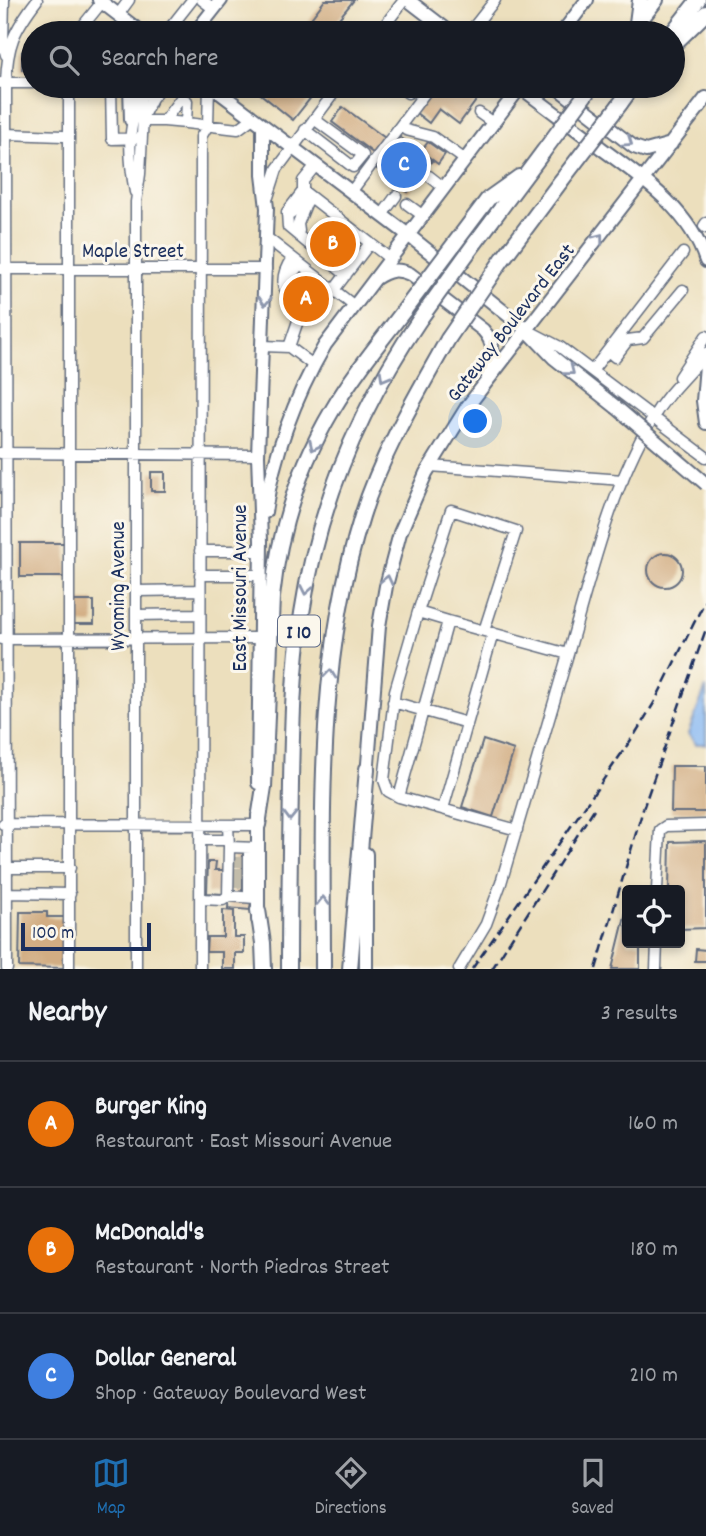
<!DOCTYPE html>
<html lang="en">
<head>
<meta charset="utf-8">
<style>
	body { margin:0; font-family:Dekko,sans-serif; background:#20242c; color:#f1f3f6 }
	.controls { position:absolute; right:21px; bottom:21px; display:grid; overflow:hidden; border-radius:7px; box-shadow:0 4px 10px #0003 }
	.controls button { width:63px; height:63px; display:grid; place-items:center; padding:0; border:0; border-bottom:2px solid #363941; background:#171b24; color:#f1f3f6; font:35px sans-serif }
	.scale { position:absolute; left:21px; bottom:18px; width:130px; box-sizing:border-box; padding-left:7px; border:4px solid #1b2f5e; border-top:0; font-size:19px; line-height:24px; white-space:nowrap; color:#1b2f5e; -webkit-text-stroke:5px #fbf7ec; paint-order:stroke }
	.you { position:absolute; left:476px; top:422px; width:24px; height:24px; margin:-18px; border:5px solid #fff; border-radius:50%; background:#1a73e8; box-shadow:0 0 0 10px #1a73e833 }
	.badge { display:grid; place-items:center; width:46px; height:46px; border-radius:50%; background:#1f6fb2; color:#fff; font-size:23px; font-weight:700 }
	.pin { position:absolute; translate:-50% -50%; border:4px solid #fff; box-shadow:0 2px 7px #0006 }
	.list { margin:0; padding:0; list-style:none }
	h2 { display:flex; justify-content:space-between; align-items:center; height:91px; margin:0; padding:0 28px; font-size:30px }
	h2 small { font-size:23px; font-weight:400; color:#9ea1a6 }
	.list li { display:grid; grid-template-columns:46px 1fr auto; gap:21px; align-items:center; box-sizing:border-box; height:126px; padding:0 28px; border-top:2px solid #363941 }
	.list b { display:block; font-size:26px; white-space:nowrap }
	.list p { margin:0; font-size:23px; white-space:nowrap; color:#9ea1a6 }
	.list em { font-size:23px; font-style:normal; color:#9ea1a6 }
	.icon { flex:none; width:38px; height:38px; fill:none; stroke:currentColor; stroke-width:2; stroke-linecap:round; stroke-linejoin:round }
	.map { position:relative; flex:none; width:706px; height:969px; overflow:hidden }
	.search { position:absolute; background:#171b24; box-shadow:0 4px 10px #0003; left:21px; right:21px; top:21px; height:77px; display:flex; align-items:center; gap:18px; box-sizing:border-box; padding:0 24px; border-radius:38px; color:#9ea1a6; font-size:26px }
	.sheet { height:469px; background:#171b24 }
	nav { display:flex; justify-content:space-around; align-items:center; box-sizing:border-box; height:98px; border-top:2px solid #363941; background:#171b24; font-size:19px; color:#9ea1a6 }
	nav a { display:grid; justify-items:center; gap:4px }
	nav .on { color:#1f6fb2 }
	.map>svg:first-child { display:block }
</style>
</head>
<body>
<div class="map">
<svg width="706" height="969" viewBox="0 0 706 969">
	<rect width="100%" height="100%" fill="#fbf7ec"/>
	<filter id="ink" filterUnits="userSpaceOnUse"><feTurbulence type="fractalNoise" baseFrequency=".0143" numOctaves="2"/><feDisplacementMap in="SourceGraphic" scale="14" xChannelSelector="R" yChannelSelector="G"/><feConvolveMatrix kernelMatrix="1 2 1 2 8 2 1 2 1" color-interpolation-filters="sRGB"/></filter>
	<filter id="wash" filterUnits="userSpaceOnUse"><feTurbulence type="fractalNoise" baseFrequency=".00686" numOctaves="4" result="noise"/><feDisplacementMap in="SourceGraphic" scale="28" xChannelSelector="R" yChannelSelector="G"/><feGaussianBlur stdDeviation="1.57" result="paint"/><feColorMatrix in="noise" values="0 0 0 0 0 0 0 0 0 0 0 0 0 0 0 0 0 1.4 0 .05"/><feComposite in="paint" operator="in"/></filter>
	<g filter="url(#wash)">
		<rect width="100%" height="100%" fill="#ecdfbd"/>
		<path fill="#87b8f3" stroke="#5174a8" stroke-width="2" d="M706,687V744H696L688,734Z"/>
		<g id="blocks">
			<path fill="#d2ad83" d="M325,0H354L327,33H300Z
				M22,52H33V71L22,70Z
				M261,86H320L293,120L257,91Z
				M436,86H462L478,98L459,124L439,109L429,123L415,112Z
				M343,107L385,138L373,153L332,122Z
				M400,137L432,161L408,192L376,168Z
				M428,142L445,154L438,164L421,151Z
				M324,226L354,248L342,263L312,240Z
				M299,283L324,302L314,315L289,296Z
				M151,472H165V491H151Z
				M20,543H67V577H20Z
				M648 570a17 17 0 1 1 34 0a17 17 0 1 1-34 0Z
				M74,601H94V624H74Z
				M483,740L514,750L493,817L462,807Z
				M672,766H706V812H671Z
				M706,841V928L680,929V890H669L670,842Z
				M233,852H243L242,894H232Z
				M208,862H216L215,870H224L223,894L207,893Z
				M229,897L251,900L250,910L228,908Z
				M223,910L234,911V937H244V953H235V969H222V952H206L207,937H223Z
				M20,912H47V917H67L66,968L19,967Z
				M626,912L627,943H640V969H612Z
				M696,949L706,950V961H695Z"/>
		</g>
	</g>
	<g filter="url(#ink)">
		<use href="#blocks" fill-opacity="0" stroke="#646d7f" stroke-width="2"/>
		<g fill="none" stroke-linecap="round" stroke-linejoin="round">
			<path stroke="#c2bcaa" stroke-width="10" stroke-dasharray="10 5" stroke-linecap="butt" d="M233,862H243
				M233,873H243
				M232,883H242"/>
			<g stroke="#646d7f" stroke-width="13">
				<path id="minor" d="M4,0L3,43L6,55
					M202,0L214,9
					M118,15L129,0
					M77,33L102,2
					M166,33L192,0
					M379,33L404,0
					M469,33L495,0
					M1,83H33
					M111,86L112,139L138,138
					M399,86L408,93
					M479,113L493,123
					M142,121H164L181,98L187,101L186,123L164,121
					M186,123L238,129L253,118
					M305,130L353,167L363,155L314,119
					M406,130L433,137L464,159
					M6,134L63,136
					M316,165L303,181V191L370,243
					M429,176L443,187
					M303,191L287,212L288,227L346,275
					M135,192C128,156 126,116 148,86
					M351,192L430,86
					M268,197L277,169L339,86
					M407,204L422,215
					M291,214C297,206 305,205 311,198
					M382,215L396,196
					M706,223L704,226L706,228
					M299,231L298,224L306,204
					M267,238L353,305
					M0,269H266
					M283,285L300,264
					M334,290L370,243L389,258
					M533,333L560,347L706,457
					M263,346L289,347L313,365
					M289,347L301,312C284,294 276,281 292,258
					M608,351L615,357L628,340L643,338L683,290
					M592,371L683,253
					M679,377L706,336
					M0,453L258,455
					M430,466L623,480
					M200,551H260
					M200,575H260
					M137,591L200,590
					M418,612L451,510L516,531L484,631
					M136,615L200,614
					M1,639L258,638
					M568,654C591,575 610,491 652,419C667,393 688,375 706,353
					M393,702L467,723
					M399,797L388,791L384,780L395,691L418,612L448,621
					M443,809L493,633
					M3,824L258,825
					M228,825L229,847L258,848
					M200,840H228
					M249,848V897
					M7,868H70
					M657,890L660,830L666,826L706,825
					M7,893L70,894
					M228,896L255,898
					M200,899L223,900L228,896L229,847
					M7,969L6,83C7,45 14,30 37,0
					M69,969V86
					M136,969V202L140,174L143,116L152,98L162,86
					M200,969L201,137L208,125L209,86
					M459,969L486,924L501,883L568,654L448,621L399,797L517,830
					M656,969L657,943"/>
			</g>
			<g stroke="#646d7f" stroke-width="16">
				<path id="major" d="M99,0L142,33
					M408,0L451,33
					M195,33L221,0
					M562,33L587,0
					M130,86L131,120
					M211,86L407,234L528,331L554,358L616,407
					M519,86C546,107 574,127 601,148C643,179 689,209 706,261
					M555,86L634,147L646,151L671,144
					M376,278C388,270 397,268 410,274L483,330C496,344 494,358 488,376
					M706,365L703,401L706,423
					M265,512C274,452 295,397 325,345L521,86
					M367,776L379,626L386,586L400,533L426,473L467,407L706,98
					M258,783L261,541L258,455L267,208L263,175V126
					M258,815V920
					M366,854V969"/>
			</g>
			<g stroke="#646d7f" stroke-width="18">
				<path id="highway" d="M637,23L640,0
					M630,33L656,0
					M672,33L698,0
					M673,45L706,13
					M620,104L633,86
					M488,199L519,177
					M475,243L543,152
					M502,260L561,181
					M258,825L264,787L272,597C279,532 299,466 333,409C354,373 381,341 406,308
					M258,910L263,943L264,969
					M289,969C289,907 290,845 291,783C292,726 293,669 302,613C318,507 360,407 420,319
					M323,969C323,817 316,663 362,516C382,453 416,396 448,339
					M350,969L367,769"/>
			</g>
			<use href="#minor" stroke="#fff" stroke-width="10"/>
			<use href="#major" stroke="#fff" stroke-width="12"/>
			<use href="#highway" stroke="#fff" stroke-width="14"/>
			<path stroke="#1b2f5e" stroke-width="2.5" stroke-dasharray="10 5" stroke-linecap="butt" d="M472,969L635,734L654,703L706,599
				M492,969L594,809
				M596,969L644,806L706,629"/>
			<g stroke="#646d7f" stroke-width="16" stroke-linecap="butt">
				<path id="major-bridge" d="M616,407L706,484"/>
			</g>
			<g stroke="#646d7f" stroke-width="18" stroke-linecap="butt">
				<path id="highway-bridge" d="M543,152L588,91
					M561,181L620,104
					M406,308L488,199
					M420,319L475,243
					M448,339L502,260"/>
			</g>
			<use href="#major-bridge" stroke="#fff" stroke-width="12"/>
			<use href="#highway-bridge" stroke="#fff" stroke-width="14"/>
		</g>
		<defs><path id="oneway-chevron" d="M-2-3.5L2.5 0L-2 3.5" fill="none" stroke-width="1.6" stroke-linecap="round" stroke-linejoin="round" transform="scale(1.75)"/></defs>
		<g stroke="#8d97ae">
			<use href="#oneway-chevron" transform="translate(628 142) rotate(34)"/>
			<use href="#oneway-chevron" transform="translate(599 238) rotate(-53)"/>
			<use href="#oneway-chevron" transform="translate(265 301) rotate(93)"/>
			<use href="#oneway-chevron" transform="translate(570 371) rotate(38)"/>
			<use href="#oneway-chevron" transform="translate(384 377) rotate(119)"/>
			<use href="#oneway-chevron" transform="translate(314 446) rotate(115)"/>
			<use href="#oneway-chevron" transform="translate(387 580) rotate(-77)"/>
			<use href="#oneway-chevron" transform="translate(306 590) rotate(101)"/>
			<use href="#oneway-chevron" transform="translate(330 674) rotate(-84)"/>
			<use href="#oneway-chevron" transform="translate(290 816) rotate(91)"/>
			<use href="#oneway-chevron" transform="translate(323 901) rotate(-90)"/>
		</g>
	</g>
	<g text-anchor="middle" stroke-width="6" stroke-linejoin="round" paint-order="stroke">
		<rect fill="#fbf7ec" stroke="#5e6b89" stroke-width="2" x="278" y="615.5" width="42" height="31" rx="5"/>
		<g font-size="19" font-weight="bold" fill="#1b2f5e">
			<text x="299" y="638">I 10</text>
		</g>
		<g font-size="21" fill="#1b2f5e" stroke="#fbf7ec">
			<text x="133" y="257">Maple Street</text>
			<text transform="translate(510 322) rotate(-52)" y="7">Gateway Boulevard East</text>
			<text transform="translate(117 586) rotate(-90)" y="7">Wyoming Avenue</text>
			<text transform="translate(239 588) rotate(-90)" y="7">East Missouri Avenue</text>
		</g>
	</g>
</svg>
<div class="controls">
<button><svg class="icon" aria-label="locate" viewBox="0 0 24 24"><circle cx="12" cy="12" r="6"/><path d="M12 2v4M12 18v4M2 12h4M18 12h4"/></svg></button>
</div>
<div class="scale">100 m</div>
<div class="you"></div>
<div class="pin badge" style="left:306px;top:299px;background:#e8710a">A</div>
<div class="pin badge" style="left:333px;top:244px;background:#e8710a">B</div>
<div class="pin badge" style="left:404px;top:165px;background:#3f7fe0">C</div>
<div class="search"><svg class="icon" aria-label="search" viewBox="0 0 24 24"><circle cx="10" cy="10" r="6"/><path d="M15 15l6 6"/></svg>Search here</div>
</div>
<section class="sheet">
<h2>Nearby<small>3 results</small></h2>
<ul class="list">
<li><span class="badge" style="background:#e8710a">A</span><div><b>Burger King</b><p>Restaurant · East Missouri Avenue</p></div><em>160 m</em></li>
<li><span class="badge" style="background:#e8710a">B</span><div><b>McDonald's</b><p>Restaurant · North Piedras Street</p></div><em>180 m</em></li>
<li><span class="badge" style="background:#3f7fe0">C</span><div><b>Dollar General</b><p>Shop · Gateway Boulevard West</p></div><em>210 m</em></li>
</ul>
</section>
<nav>
<a class="on"><svg class="icon" aria-label="map" viewBox="0 0 24 24"><path d="M3 6l6-2 6 2 6-2v14l-6 2-6-2-6 2zM9 4v14M15 6v14"/></svg>Map</a>
<a><svg class="icon" aria-label="directions" viewBox="0 0 24 24"><path d="M12 3l9 9-9 9-9-9zM9 14v-3h6M13 9l2 2-2 2"/></svg>Directions</a>
<a><svg class="icon" aria-label="saved" viewBox="0 0 24 24"><path d="M7 4h10v16l-5-4-5 4z"/></svg>Saved</a>
</nav>
</body>
</html>
